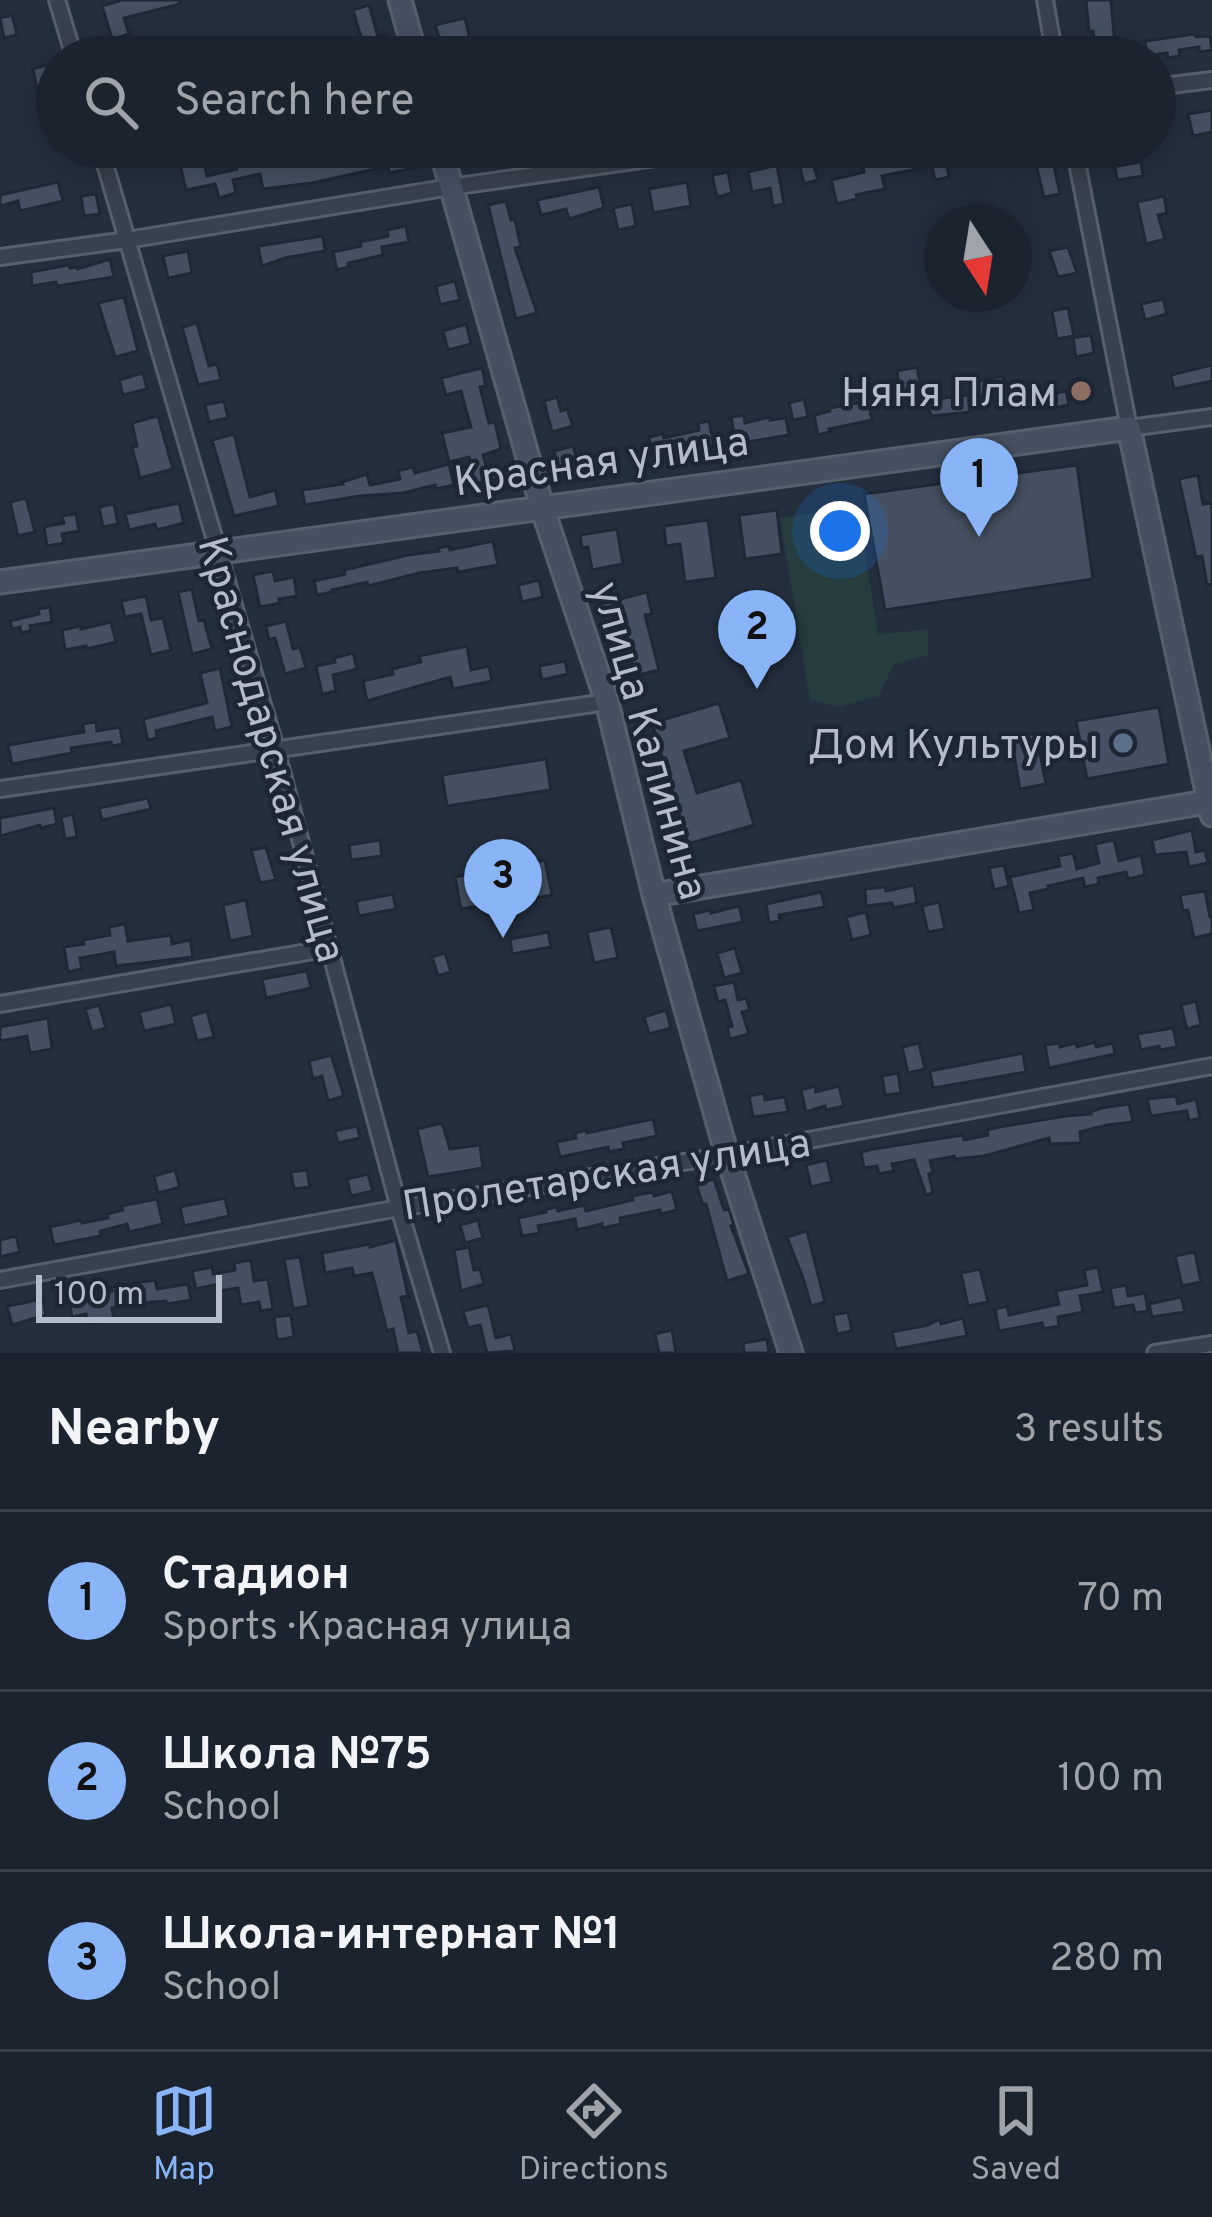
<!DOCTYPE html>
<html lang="en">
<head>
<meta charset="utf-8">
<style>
	body { margin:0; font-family:Overpass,sans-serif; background:#242b36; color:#f1f3f6 }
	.compass { position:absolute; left:924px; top:204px; width:108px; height:108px; border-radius:50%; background:#1b232e; box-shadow:0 6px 30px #0003; rotate:168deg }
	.scale { position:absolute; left:36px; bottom:30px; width:186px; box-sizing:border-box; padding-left:12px; border:6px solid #b4bcc9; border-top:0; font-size:33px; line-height:42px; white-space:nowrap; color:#b4bcc9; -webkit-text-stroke:9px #1d2633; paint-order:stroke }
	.you { position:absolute; left:840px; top:531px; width:42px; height:42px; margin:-30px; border:9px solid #fff; border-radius:50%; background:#1a73e8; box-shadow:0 0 0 18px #1a73e833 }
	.badge { display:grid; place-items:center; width:78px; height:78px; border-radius:50%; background:#8ab4f8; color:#111; font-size:39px; font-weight:700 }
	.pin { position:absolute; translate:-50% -99px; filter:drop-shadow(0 3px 6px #0008) }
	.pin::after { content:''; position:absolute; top:63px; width:42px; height:36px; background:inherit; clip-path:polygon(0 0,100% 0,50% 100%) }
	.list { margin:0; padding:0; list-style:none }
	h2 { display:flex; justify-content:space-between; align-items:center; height:156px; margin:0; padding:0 48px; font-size:51px }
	h2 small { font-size:39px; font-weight:400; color:#a0a4aa }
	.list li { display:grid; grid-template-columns:78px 1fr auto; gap:36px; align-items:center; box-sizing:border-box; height:180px; padding:0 48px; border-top:3px solid #39404a }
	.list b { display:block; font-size:45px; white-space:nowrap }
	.list p { margin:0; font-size:39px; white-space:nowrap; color:#a0a4aa }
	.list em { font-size:39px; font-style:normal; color:#a0a4aa }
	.icon { flex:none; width:66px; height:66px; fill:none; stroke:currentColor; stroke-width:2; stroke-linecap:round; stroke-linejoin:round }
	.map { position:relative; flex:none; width:1212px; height:1353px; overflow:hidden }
	.search { position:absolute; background:#1b232e; box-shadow:0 6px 30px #0003; left:36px; right:36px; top:36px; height:132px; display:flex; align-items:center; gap:30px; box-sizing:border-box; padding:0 42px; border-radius:66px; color:#a0a4aa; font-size:45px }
	.sheet { height:696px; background:#1b232e }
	nav { display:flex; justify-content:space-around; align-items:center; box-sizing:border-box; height:168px; border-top:3px solid #39404a; background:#1b232e; font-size:33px; color:#a0a4aa }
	nav a { display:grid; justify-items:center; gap:6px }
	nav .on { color:#8ab4f8 }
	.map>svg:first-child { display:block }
</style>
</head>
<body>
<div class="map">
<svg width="1212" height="1353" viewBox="0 0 1212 1353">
	<rect width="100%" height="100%" fill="#242f3e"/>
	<path fill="#263c3f" d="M858,506L878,635L928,629V655L893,665L879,696L839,707L810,700L780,518Z"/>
	<path fill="#455162" stroke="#1f2835" stroke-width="3" d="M122,0H179L180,4L124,18L129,34L112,39L102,6Z
		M1086,0H1111L1116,57H1096L1093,31L1089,32Z
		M369,5L378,37L386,35L391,57H352L348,45L362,41L353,10Z
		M12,15L17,35L4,38L0,18Z
		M465,18L474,57H446L435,25Z
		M1195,34L1196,37L1210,36L1212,50L1199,52V47L1179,50L1180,56L1168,58L1167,53L1147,56L1145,41Z
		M55,63L57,135L54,136L47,109L41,110L33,69Z
		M1212,110V132L1193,136L1188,114Z
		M966,147H992L995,160L969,164Z
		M1050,147L1060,194L1044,197L1032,149Z
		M415,148L419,167L389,173L388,166L312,183L263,189L260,174L233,180L236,193L219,198L215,184L186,190L179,160L202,155L207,176L237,169L236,164L253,160L254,165L322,153L323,158L366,151L368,158Z
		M910,149L912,159L944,153L949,177L935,180L932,166L882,176L885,189L856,195L857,199L837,204L831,180L864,172L862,159Z
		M812,160L818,180L804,184L799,164Z
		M1141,162L1143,176L1117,180L1115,166Z
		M777,165L784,204L773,206L770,188L752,192L748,172Z
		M728,172L732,193L717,197L712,175Z
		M58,182L63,201L20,211L18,201L0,206V195Z
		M687,182L691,206L653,213L649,189Z
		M599,187L604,208L569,219L566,209L541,215L537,200Z
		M96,194L100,214L84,216L81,196Z
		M1164,196L1167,213L1158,215L1165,239L1146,244L1137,202Z
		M506,201L511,220H515L521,247L515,248L537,313L516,319L488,205Z
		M632,204L636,226L618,230L613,208Z
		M406,226L409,242L382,247L383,255L348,263L349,267L337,270L333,252L361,246L360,242L388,236L387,230Z
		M323,236L325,251L285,258L262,266L258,246Z
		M1068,247L1077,273L1058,277L1049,251Z
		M188,251L192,273L168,278L163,256Z
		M110,259L114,277L57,286L56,282L32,286L31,272L69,265L70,268L78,267V269Z
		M455,281L460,300L440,305L436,286Z
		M124,297L138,351L115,357L98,303Z
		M1163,299L1167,314L1145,320L1141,304Z
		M1068,308L1074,336L1057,339L1052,311Z
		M197,323L209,366L217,364L221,380L198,385L182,327Z
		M466,324L471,344L448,350L443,331Z
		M1091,335L1094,353L1076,357L1073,338Z
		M1212,365V381L1174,389L1171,375Z
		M917,367L922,393L881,404L877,384L898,379L897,371Z
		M482,368L486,386L480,387L489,423L495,422L501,449L483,455L488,471L496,468L498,479L475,484L469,457L449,462L442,433L471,427L461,391L446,395L441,378Z
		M143,373L147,389L123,395L119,380Z
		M1003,376L1007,398L993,400L992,394L972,398L969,383Z
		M1066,391L1069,405L1048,409L1046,395Z
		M968,395L970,412L931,416L927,400Z
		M557,397L561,411L567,409L573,426L552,432L544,401Z
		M804,399L808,417L793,420L789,403Z
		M224,401L228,418L209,422L205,405Z
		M868,401L872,420L829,429L830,432L818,435L814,415L830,411V408Z
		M744,415L745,423L770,417V420L786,418L789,435L736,444L731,417Z
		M158,416L173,469L140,478L132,447L137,446L132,423Z
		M709,421L714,446L702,448V444L653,454L649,437L663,434L664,438L699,430L698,423Z
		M234,434L250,497L275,490L279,506L234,516L212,440Z
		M573,446L578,463L559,469L554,451Z
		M449,464L454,485L436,489L435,485L403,493L360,496L305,505L302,490L343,484L342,482L367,474L370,485L400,479L398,471L413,467L415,473Z
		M1077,465L1093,579L885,610L864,494Z
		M1198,475L1203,504L1211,503L1212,508V584L1207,585L1202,556L1196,557L1179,479Z
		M26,498L35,532L18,536L10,502Z
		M179,503L184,523L157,530L155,524L129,530L125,514Z
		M114,504L118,524L103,527L99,507Z
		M777,510L782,554L745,559L739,515Z
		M76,514L79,531L62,534L64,543L47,546L44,527L64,523L62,516Z
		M708,520L716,578L685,582L680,544L666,546L664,526Z
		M617,529L623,564L592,570L588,547L582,548L580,535Z
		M493,541L498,565L458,572L457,568L419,573L368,586L367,582L332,590L333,592L317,595L314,581L345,574L344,570L408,555L439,551L438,548L449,546L450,550Z
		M273,571L275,581L294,577L297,596L279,599L280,603L260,607L253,575Z
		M539,580L543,597L522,602L518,585Z
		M192,589L199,621L204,620L212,649L192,654L178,592Z
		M647,592L652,614L645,615L659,670L635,676L622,621L606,625L601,604Z
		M146,596L151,620L163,618L171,650L151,655L141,614L125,617L121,601Z
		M50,607L52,622L30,626L31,631L21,633L20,627L12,629L10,621L39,614L38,609Z
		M759,610L762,637L725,642L722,615Z
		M286,621L293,649L300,647L306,668L285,674L275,638L269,640L266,626Z
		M111,622L116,642L87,649L86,646L65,650L62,630L81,626V629Z
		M792,633L794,644L771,648L769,637Z
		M467,646L471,670L489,666L492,681L453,689L450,677L367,701L363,681L393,674L392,669L421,662L419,656Z
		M353,653L357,669L333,675L336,691L322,694L316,666L335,662L334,658Z
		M565,661L568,674L542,680L539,666Z
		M220,668L232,727L215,731L212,717L156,731L157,738L148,740L143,719L207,703L200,673Z
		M719,703L730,738L684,751L697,793L741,780L754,825L688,844L652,723Z
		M1159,707L1169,764L1087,779L1076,721Z
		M96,722L97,731L120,727L123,744L112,746L111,742L71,748L72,753L12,764L8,745L84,732L83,724Z
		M1036,733L1046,784L1020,789L1011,738Z
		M546,759L551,790L447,806L442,775Z
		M148,798L151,809L102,820L99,808Z
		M54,808L57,824L41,828L40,825L0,836V818Z
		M73,814L77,837L65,839L61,817Z
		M1192,830L1196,852L1205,850L1208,863L1189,867L1186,852L1155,855L1152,840Z
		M380,840L382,856L351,860L349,845Z
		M1114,840L1119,861L1141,855L1145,875L1128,879L1126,872L1098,878L1099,884L1085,887L1083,878L1048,886L1049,889L1030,893L1034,910L1019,913L1010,877L1060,866L1058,856L1073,853L1077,869L1099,863L1095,844Z
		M266,847L276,880L260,883L251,850Z
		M545,860L552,895L526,900L523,887L482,895L484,905L461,909L455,877Z
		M1004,865L1009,886L994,890L989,868Z
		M914,885L917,903L893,908L892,903L866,906L865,889L885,887L886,891Z
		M1205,891L1210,917H1212V934L1194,938L1188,910L1183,911L1180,895Z
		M821,892L825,907L779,915L780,921L769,923L766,904Z
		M393,894L396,909L359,916L356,901Z
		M246,900L253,936L230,941L223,905Z
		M939,902L945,929L928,932L922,906Z
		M739,906L743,922L697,931L693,914L710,910L711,913Z
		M866,912L871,935L852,940L846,917Z
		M125,924L128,941L171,935L172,944L190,940L193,957L116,966L114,952L80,958L82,969L68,972L64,947L84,944L83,940L110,935L109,927Z
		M611,927L618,958L594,963L587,932Z
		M548,932L551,947L512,954L510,939Z
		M735,948L742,973L724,978L717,953Z
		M445,953L451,972L438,976L432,957Z
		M307,971L311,988L266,998L262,979Z
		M734,982L738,1000L746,998L750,1010L742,1012L749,1034L730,1039L727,1027L732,1026L725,1000L718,1002L714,986Z
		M1196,1001L1201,1025L1187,1029L1181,1005Z
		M171,1004L176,1024L144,1031L139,1012Z
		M99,1005L106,1028L92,1032L85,1009Z
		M666,1010L671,1028L649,1034L644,1017Z
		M207,1011L214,1037L197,1041L190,1016Z
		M48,1018L52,1049L30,1053L27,1036L0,1041V1027Z
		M1173,1028L1177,1047L1160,1050L1159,1046L1141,1050L1137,1034Z
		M1095,1042L1096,1047L1113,1043L1115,1054L1049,1068L1045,1045L1059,1043L1060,1047L1076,1043L1077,1047Z
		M919,1043L925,1069L908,1073L902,1047Z
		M1023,1053L1026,1072L933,1088L930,1071Z
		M331,1055L344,1096L328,1101L322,1076L313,1079L309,1061Z
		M898,1073L901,1093L885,1095L882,1076Z
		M815,1086L816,1092L839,1086L844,1106L826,1110L825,1106L806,1112L801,1090Z
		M764,1093L765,1100L785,1097L788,1112L753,1117L749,1096Z
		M1176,1096L1178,1104L1196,1099L1200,1118L1189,1121L1187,1111L1151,1116L1147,1099Z
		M1129,1104L1133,1122L1107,1125L1080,1132L1081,1143L1050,1144L1049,1138L984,1156L954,1159V1156L930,1161L933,1173L929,1174L933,1193L926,1195L914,1160L892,1164L894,1171L879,1174L877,1166L864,1168L861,1152L873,1149L963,1135L964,1140L988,1135L987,1130L999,1127L1066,1116L1091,1114L1090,1112L1102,1108Z
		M653,1119L657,1136L623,1143L624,1149L609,1152L608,1147L560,1157L556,1142L576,1138L575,1133L587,1130V1133Z
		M442,1123L450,1149L480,1145L483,1168L428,1177L417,1129Z
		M357,1126L360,1138L338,1143L335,1131Z
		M827,1160L832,1182L811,1187L806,1165Z
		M175,1170L180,1187L158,1193L154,1176Z
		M307,1170L310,1187L294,1189L291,1172Z
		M368,1174L373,1191L351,1196L347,1179Z
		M714,1179L724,1210L729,1209L734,1225L731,1226L749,1274L727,1281L706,1204L703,1205L696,1184Z
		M672,1191L677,1210L661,1214L660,1210L620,1218L621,1224L602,1228V1224L577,1230L575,1219L538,1226L540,1233L522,1236L518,1218L546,1212V1209L557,1207L558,1211L584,1205L586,1211L633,1200L632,1196L653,1192L654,1196Z
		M225,1198L229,1216L184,1226L180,1207Z
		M157,1199L163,1224L129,1232L127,1224L100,1231L101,1236L54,1245L50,1227L81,1220L82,1223L108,1218L107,1214L123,1210L121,1206Z
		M478,1220L483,1238L465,1243L460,1225Z
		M807,1231L825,1302L811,1306L804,1281L787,1237Z
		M16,1236L20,1252L0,1257V1240Z
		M396,1240L408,1296L401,1297L409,1333L417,1331L423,1353H398L393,1329L387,1331L372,1273L354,1276L352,1268L325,1273L322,1253L370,1244V1247Z
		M469,1247L474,1270L480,1269L484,1284L461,1291L454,1250Z
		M1195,1252L1201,1282L1182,1286L1175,1256Z
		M300,1257L309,1306L293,1309L284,1259Z
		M251,1260L254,1281L268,1279L273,1309L261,1311L259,1302L241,1305L238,1288L219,1291L218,1284L196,1289L192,1271L212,1267L213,1274L235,1270L234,1263Z
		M1098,1267L1103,1292L1080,1296L1083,1312L1058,1317L1059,1326L1044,1329L1042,1323L999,1331L995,1309L1007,1306L1009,1315L1059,1304L1056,1291L1087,1285L1084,1270Z
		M980,1269L988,1302L968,1306L961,1273Z
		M155,1280L157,1289L188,1284L191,1300L167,1304L166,1301L140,1303L112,1308L114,1319L88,1324L86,1314L72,1317L69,1300L112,1291L111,1287Z
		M1126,1285L1128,1296L1145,1293L1148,1311L1135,1313L1133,1305L1114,1308L1110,1288Z
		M1181,1297L1185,1312L1152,1317L1149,1304Z
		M43,1299L46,1315L12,1325L7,1306Z
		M488,1305L496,1338L511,1334L515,1351L487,1353L480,1325L468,1328L463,1311Z
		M848,1312L852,1331L837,1334L833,1315Z
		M291,1315L294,1337L277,1340L274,1317Z
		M963,1318L967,1336L896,1349L892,1332L928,1325L940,1319L941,1324Z
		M672,1330L676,1353H659L655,1334Z
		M767,1339L769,1353H744L743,1343Z"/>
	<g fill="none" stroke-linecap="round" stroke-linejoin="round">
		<g stroke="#565f6c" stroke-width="20">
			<path id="street" d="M57,0L74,57
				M1045,0L1055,57
				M1155,87L1212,80
				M100,147L276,749L399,1208L442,1353
				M1074,147L1129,428L1212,417
				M0,257L127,240L451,187L733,147
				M0,789L607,702
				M0,1004L331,948
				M0,1280L399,1208L727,1155L1212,1066
				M1155,1353L1212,1344"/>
		</g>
		<g stroke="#565f6c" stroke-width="27">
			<path id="secondary" d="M400,0L416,57
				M440,147L542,507L607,702L654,895L727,1155L791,1353
				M0,582L1129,428L1212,815
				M654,895L1212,801"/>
		</g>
		<use href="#street" stroke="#38414e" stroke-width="14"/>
		<use href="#secondary" stroke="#465061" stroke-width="21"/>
	</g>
	<circle fill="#8d6e63" stroke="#1d2633" stroke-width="4.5" cx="1081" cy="391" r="12"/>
	<circle fill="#5c6f8a" stroke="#1d2633" stroke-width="4.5" cx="1123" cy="743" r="12"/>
	<g text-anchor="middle" stroke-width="9" stroke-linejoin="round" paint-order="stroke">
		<g font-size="42" fill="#b4bcc9" stroke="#1d2633" text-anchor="end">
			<text x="1057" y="406">Няня Плам</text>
			<text x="1099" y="758">Дом Культуры</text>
		</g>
		<g font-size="42" fill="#b4bcc9" stroke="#1d2633">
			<text transform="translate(601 460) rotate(-8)" y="15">Красная улица</text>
			<text transform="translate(651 740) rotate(74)" y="15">улица Калинина</text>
			<text transform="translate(273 749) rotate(74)" y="15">Краснодарская улица</text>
			<text transform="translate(606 1173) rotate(-9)" y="15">Пролетарская улица</text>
		</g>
	</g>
</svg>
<svg class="compass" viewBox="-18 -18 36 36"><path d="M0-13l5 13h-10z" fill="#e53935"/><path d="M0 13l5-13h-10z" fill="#a0a4aa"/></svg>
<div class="scale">100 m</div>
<div class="you"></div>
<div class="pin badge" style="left:979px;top:537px">1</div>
<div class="pin badge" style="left:757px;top:689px">2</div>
<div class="pin badge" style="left:503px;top:938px">3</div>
<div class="search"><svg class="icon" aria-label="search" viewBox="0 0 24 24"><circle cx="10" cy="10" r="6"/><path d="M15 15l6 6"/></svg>Search here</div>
</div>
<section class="sheet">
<h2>Nearby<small>3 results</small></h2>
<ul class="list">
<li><span class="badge">1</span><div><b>Стадион</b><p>Sports · Красная улица</p></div><em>70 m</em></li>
<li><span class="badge">2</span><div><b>Школа №75</b><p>School</p></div><em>100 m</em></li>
<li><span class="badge">3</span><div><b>Школа-интернат №1</b><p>School</p></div><em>280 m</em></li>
</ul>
</section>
<nav>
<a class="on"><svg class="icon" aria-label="map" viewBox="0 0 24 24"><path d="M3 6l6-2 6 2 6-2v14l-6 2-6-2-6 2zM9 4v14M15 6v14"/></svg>Map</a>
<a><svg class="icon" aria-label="directions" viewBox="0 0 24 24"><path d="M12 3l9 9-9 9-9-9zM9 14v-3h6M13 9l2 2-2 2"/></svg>Directions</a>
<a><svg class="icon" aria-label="saved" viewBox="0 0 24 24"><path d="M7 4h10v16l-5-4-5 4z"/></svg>Saved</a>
</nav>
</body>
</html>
